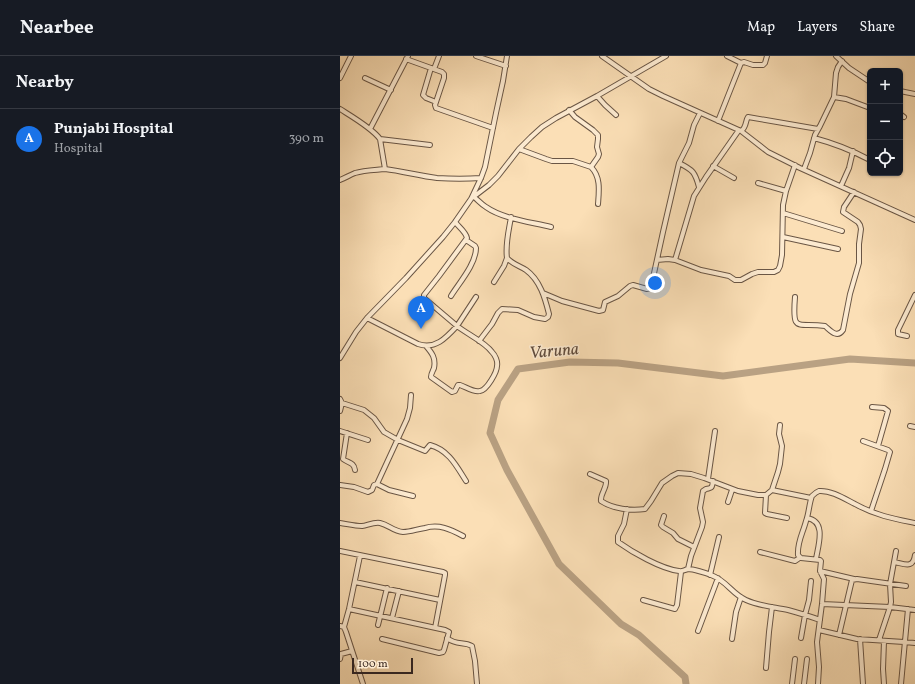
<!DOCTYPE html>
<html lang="en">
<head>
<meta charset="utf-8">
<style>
	body { margin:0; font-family:Vollkorn,serif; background:#242831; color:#f1f3f6 }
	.controls { position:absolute; right:12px; top:12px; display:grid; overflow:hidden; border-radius:6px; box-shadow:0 1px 3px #0004 }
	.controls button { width:36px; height:36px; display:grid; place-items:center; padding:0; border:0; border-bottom:1px solid #363941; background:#171b24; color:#f1f3f6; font:20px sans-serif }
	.scale { position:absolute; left:12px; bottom:10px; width:61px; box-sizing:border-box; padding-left:4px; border:2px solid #3a281f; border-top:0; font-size:11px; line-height:14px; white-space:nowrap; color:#3a281f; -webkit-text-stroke:3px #fcead0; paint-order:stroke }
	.you { position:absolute; left:315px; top:227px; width:14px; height:14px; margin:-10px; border:3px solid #fff; border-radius:50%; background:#1a73e8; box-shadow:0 0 0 6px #1a73e833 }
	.badge { display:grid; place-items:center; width:26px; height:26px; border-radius:50%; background:#1a73e8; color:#fff; font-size:13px; font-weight:700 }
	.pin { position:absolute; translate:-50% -33px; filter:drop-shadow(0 1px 2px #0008) }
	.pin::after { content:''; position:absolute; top:21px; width:14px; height:12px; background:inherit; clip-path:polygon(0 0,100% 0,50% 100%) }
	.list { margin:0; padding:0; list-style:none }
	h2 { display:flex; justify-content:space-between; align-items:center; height:52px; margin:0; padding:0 16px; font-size:17px }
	h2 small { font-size:13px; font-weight:400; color:#9ea1a6 }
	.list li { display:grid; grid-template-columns:26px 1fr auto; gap:12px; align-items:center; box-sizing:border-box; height:60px; padding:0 16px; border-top:1px solid #363941 }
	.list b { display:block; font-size:15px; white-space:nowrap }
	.list p { margin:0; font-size:13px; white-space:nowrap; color:#9ea1a6 }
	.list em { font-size:13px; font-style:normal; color:#9ea1a6 }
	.icon { flex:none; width:22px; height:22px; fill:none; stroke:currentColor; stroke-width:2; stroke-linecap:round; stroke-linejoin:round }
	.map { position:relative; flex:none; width:575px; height:628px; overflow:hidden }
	header { display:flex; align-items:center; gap:24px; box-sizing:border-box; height:56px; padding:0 20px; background:#171b24; border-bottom:1px solid #363941 }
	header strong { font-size:19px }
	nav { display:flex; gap:22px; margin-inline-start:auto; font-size:14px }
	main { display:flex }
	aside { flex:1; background:#171b24 }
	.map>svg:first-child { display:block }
</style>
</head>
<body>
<header>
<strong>Nearbee</strong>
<nav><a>Map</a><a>Layers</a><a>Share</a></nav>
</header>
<main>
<aside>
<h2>Nearby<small></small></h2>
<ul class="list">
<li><span class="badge">A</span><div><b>Punjabi Hospital</b><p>Hospital</p></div><em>390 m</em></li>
</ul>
</aside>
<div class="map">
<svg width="575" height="628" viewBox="0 0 575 628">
	<rect width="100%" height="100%" fill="#fbdfb6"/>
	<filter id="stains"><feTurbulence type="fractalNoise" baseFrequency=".005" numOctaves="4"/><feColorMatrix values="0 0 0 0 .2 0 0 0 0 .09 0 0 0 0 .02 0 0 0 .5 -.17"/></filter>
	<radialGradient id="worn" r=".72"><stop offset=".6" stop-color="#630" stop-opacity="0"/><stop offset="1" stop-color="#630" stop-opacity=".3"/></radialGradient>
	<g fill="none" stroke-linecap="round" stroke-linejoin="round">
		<path stroke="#b9a183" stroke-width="7" d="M346,628L345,621L299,579L281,568L219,508L167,414L150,377L158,344L178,313L230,306L278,307L383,320L510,303L575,307"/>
		<g stroke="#6a5645" stroke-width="6">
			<path id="minor" d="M136,0L166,10
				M262,0L309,33L323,40L401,75L428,96L460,112L575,164
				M387,0L401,7
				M496,0L509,12L530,26
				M66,3L102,16L104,18V22L95,49L96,52L153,72
				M91,12L83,39L86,42L96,46
				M94,13L99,0
				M0,22L11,0
				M25,22L51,34
				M560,35L575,38
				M257,40L265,49L276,59
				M494,41L506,43L530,52
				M0,53C11,60 32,72 40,83L45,113C62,115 80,120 97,122C112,123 127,123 141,122
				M229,54L235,61L253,74L258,79V83L257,91L259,98L258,101L251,111C261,121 259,135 258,148
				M560,58L564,61
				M378,65L401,7L404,6L413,9H423L425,7L427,0
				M30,73L68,0
				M401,75C407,71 405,65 408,61L478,73
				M474,82C493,87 511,94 528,103
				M40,83L90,89
				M179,93L206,103L212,105H233L251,111
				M339,107C353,114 355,116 359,131
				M373,110L394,122
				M464,113L470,97L475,79L480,70L494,41L496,17L498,11L502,5
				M0,124C5,122 10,119 15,117C24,114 35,114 45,113
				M418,127L446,135
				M501,130L509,112L513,95
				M134,141C138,144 141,148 146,151C163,163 191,166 211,171
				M132,142L149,129L158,120L179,93L191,81L202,71L216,62L257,40L326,0
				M443,157L502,175
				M115,166C119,171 126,176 127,182L99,220L84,239V242L117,270L136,241
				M443,181L498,193
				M317,204L328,203L335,204L361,214L389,220L395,224H401L412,218L418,216H434L438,214L440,210L442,199L443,149L446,135L455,109
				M335,204L354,140L366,121L399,74
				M154,226L164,210L167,202
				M203,237L222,245L259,255L263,254L265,246L278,240L290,230L293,229L307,233L310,232L311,231L323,176L339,107L349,87L354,69L360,57
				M111,240C119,227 136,208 136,192L135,190L126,184
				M455,241C452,278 457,266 485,270C490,274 497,283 503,274L510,238L519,207V188L521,173L520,169L518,166L503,156L504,151L514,136
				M27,262L78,288C95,294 106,282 117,270C127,278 145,286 152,296C155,299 158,305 157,310C157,316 147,334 140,335C134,337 126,331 120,329H118L115,335L112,336L91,321C91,317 93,315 94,312C96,302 92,297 86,290
				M567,280L558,278V274L575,239
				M139,285L152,268L158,257L162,253L178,254L194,261L205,263L208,261L209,258C205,242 200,224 186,214C180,210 172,208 167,202C165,188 169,174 171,161
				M0,302L16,276L27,262L66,222L103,181L115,166L131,143L141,122L145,111L156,57L163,25L167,0
				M0,343L2,347L0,355
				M2,347L24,354L34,362L44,376L58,384L85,395L90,389C109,394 117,411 126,425
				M532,351L544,352L548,355L538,390
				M570,370L575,371
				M0,375L28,384
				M7,377L3,403C8,407 14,406 15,414
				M523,385L548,394L550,396L545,413L531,455
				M250,418L266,425C267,432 260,438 261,445C273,453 291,455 305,453L311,445L322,427L332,420L338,417L351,418L364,422L398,435L418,439H426L432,434L438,416L440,408L442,390L439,378L440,369
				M368,423L375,375
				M37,428L67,363L70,352L71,339
				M0,429L14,431L28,436L32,434L34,429L37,428L49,434L73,440
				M432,434L471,442
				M426,439L425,457L427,458L447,462
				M388,446L392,434
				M287,453L284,468L278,480V486C292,496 321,513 339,515C342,516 344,514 348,513C353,513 366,517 371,519C386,524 392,538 406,544C419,550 434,551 448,554C459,557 469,560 480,564
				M324,460L321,469L323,471L333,477L338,483L354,491
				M467,462C487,465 478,490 476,503
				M0,467C7,468 15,470 22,470C28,469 34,466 40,467C49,469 53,475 63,476C71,476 77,473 85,472C99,468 110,473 123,480
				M0,495L103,516L105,517V519L95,572
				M420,496L455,505L458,503L460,501
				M554,506C565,508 573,513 575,499
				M348,513L351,500L362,471L363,466L360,452L363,435L366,433C372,432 372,432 373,425
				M480,515L514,523
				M370,519L379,481
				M15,526L100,544
				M303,544L335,553L337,549L341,516
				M482,548L550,551L575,554
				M9,553L105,574L109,576L104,594L103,596L99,597L42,583
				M52,562L59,535
				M38,569L47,532
				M0,570L4,571L6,576L23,628
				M4,571L9,553L20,500
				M479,574L517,583L564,586L575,587
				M358,575L378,522
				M499,579L512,524L517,523L566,530
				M107,582C117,590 123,585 132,590L135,605L137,628
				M461,582L465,559L469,544L471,525
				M392,583L396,556L401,541
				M520,583L523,628
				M539,584L550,551L551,546L550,528L556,495
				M544,585L543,613L544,628
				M0,603L1,598L12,595
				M426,612L429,576L432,551
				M452,628L455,603
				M464,628L467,603
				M478,628L479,611L477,586L482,548L484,523L480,515L481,505L480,504L461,502L458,499C457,486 463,477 466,465C469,457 469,448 472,440C474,438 476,436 479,435C491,434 505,443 515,448C524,453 534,457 544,460C554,463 565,465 575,467
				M561,628L568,553"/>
		</g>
		<use href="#minor" stroke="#fcead0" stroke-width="4"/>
	</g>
	<g text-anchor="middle" stroke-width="3" stroke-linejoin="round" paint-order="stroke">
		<g font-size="17" font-style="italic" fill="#604c3d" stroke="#fcead0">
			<text transform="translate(214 294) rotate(-5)" y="6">Varuna</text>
		</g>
	</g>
	<rect width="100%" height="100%" filter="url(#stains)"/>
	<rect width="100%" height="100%" fill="url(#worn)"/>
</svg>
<div class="controls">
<button>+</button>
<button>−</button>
<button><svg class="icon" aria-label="locate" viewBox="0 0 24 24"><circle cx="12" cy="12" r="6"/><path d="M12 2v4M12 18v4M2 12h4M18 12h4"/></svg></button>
</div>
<div class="scale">100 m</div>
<div class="you"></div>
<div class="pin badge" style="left:81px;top:273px">A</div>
</div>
</main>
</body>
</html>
